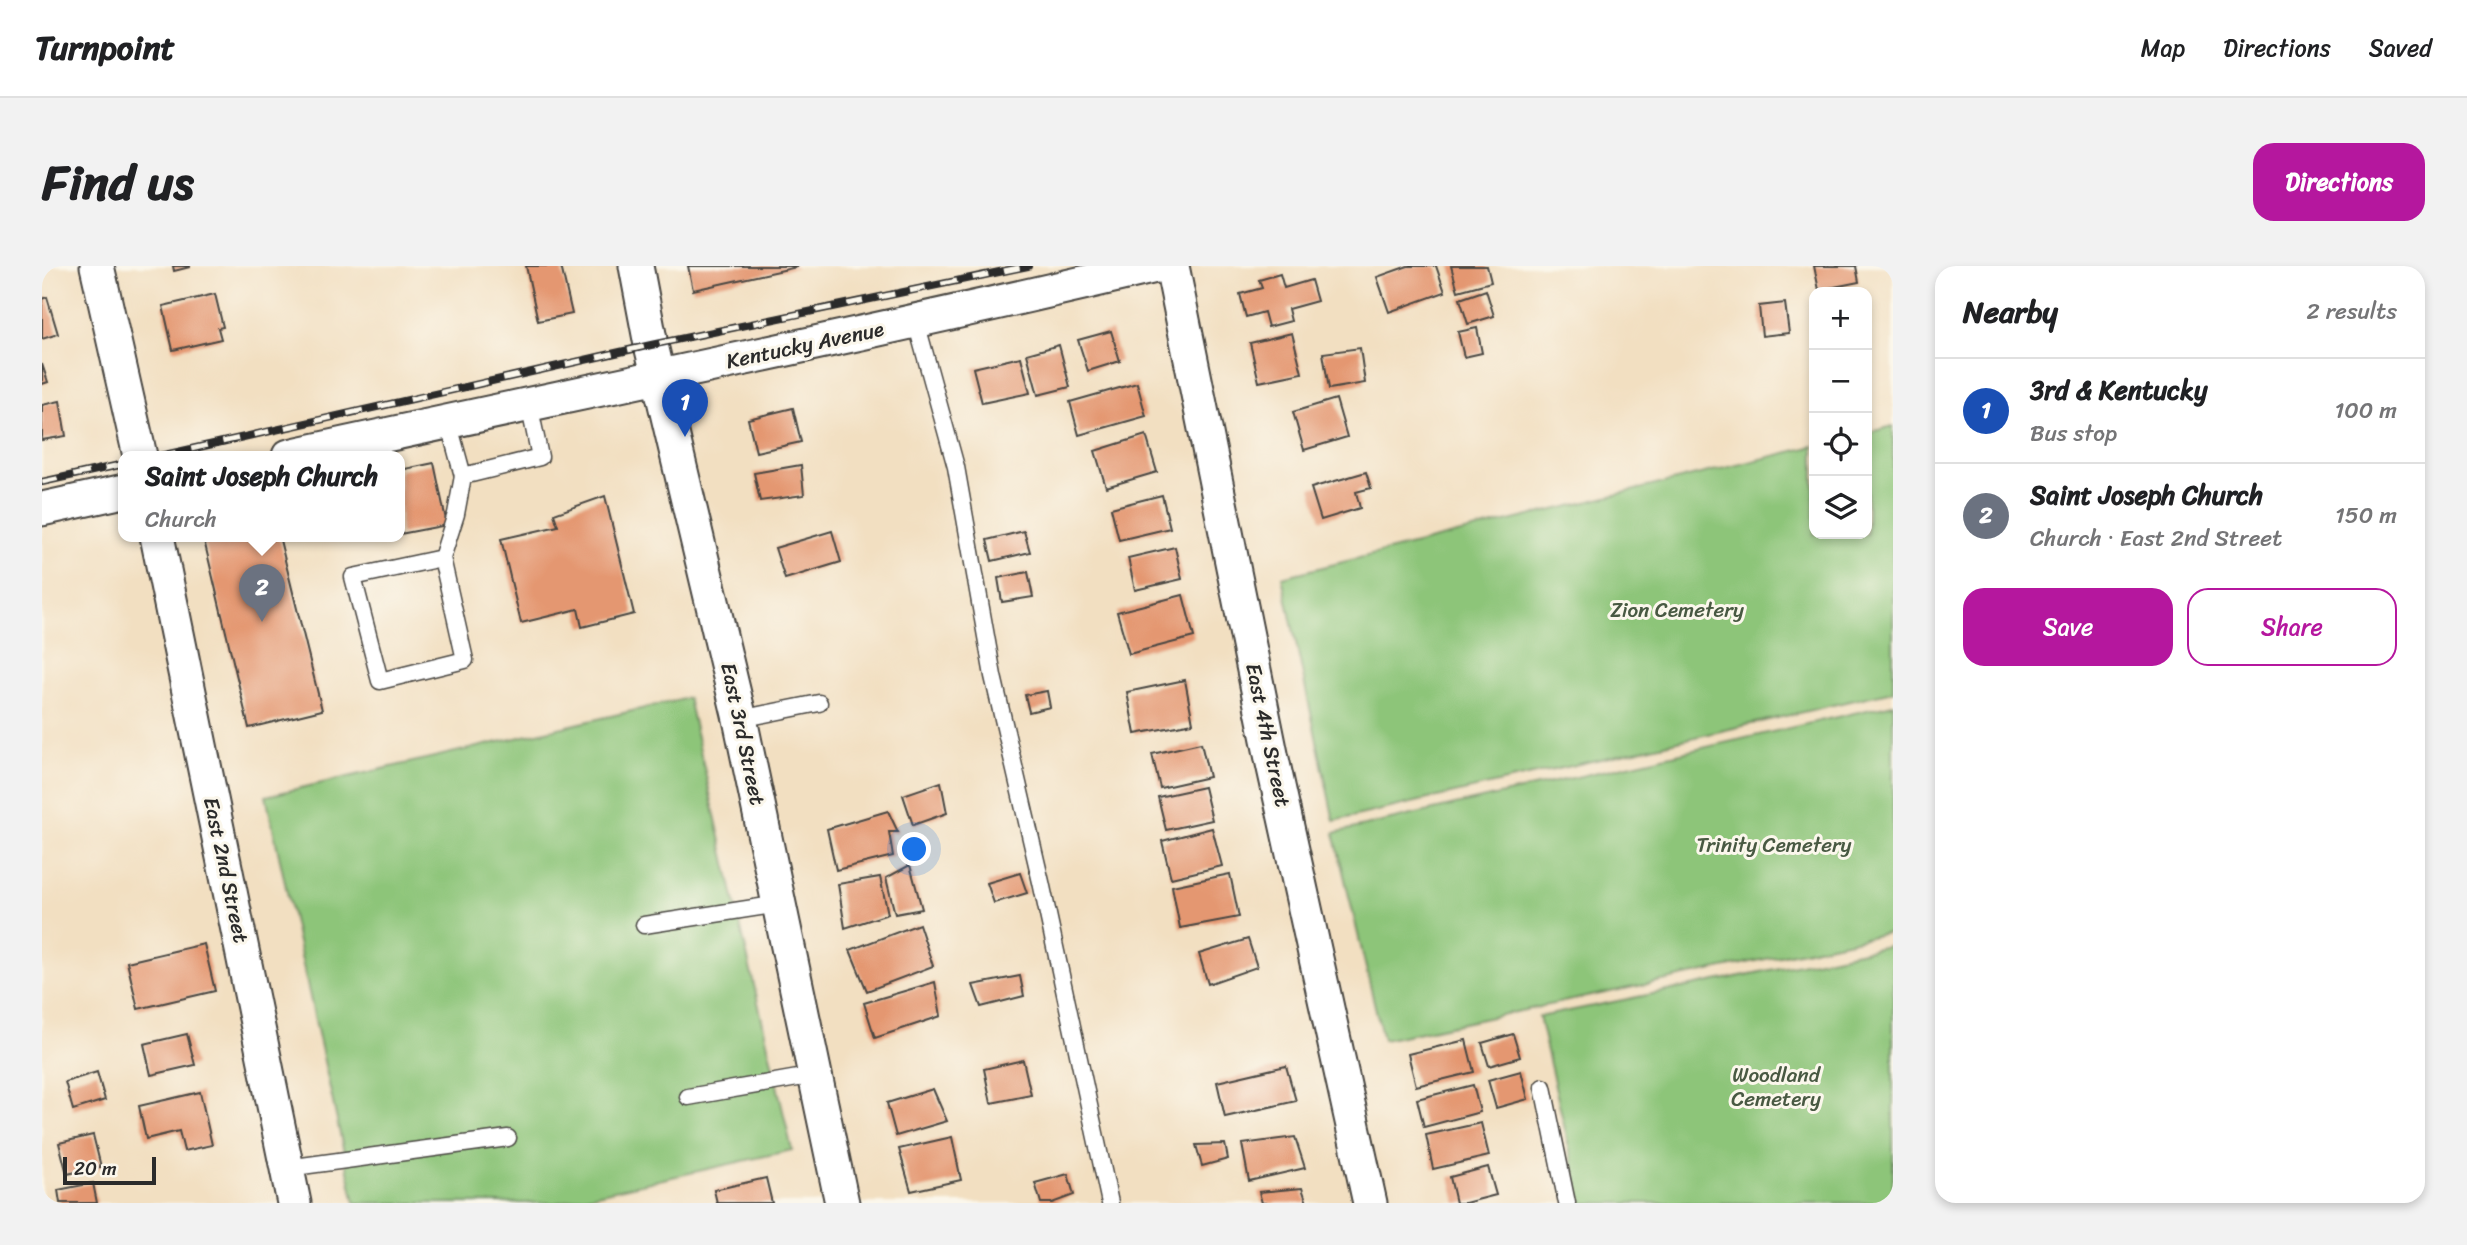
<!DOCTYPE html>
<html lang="en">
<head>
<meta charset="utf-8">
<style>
	body { margin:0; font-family:Sriracha,sans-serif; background:#f2f2f2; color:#202124 }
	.controls { position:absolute; right:21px; top:21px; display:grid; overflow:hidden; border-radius:14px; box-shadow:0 4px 10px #0003 }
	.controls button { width:63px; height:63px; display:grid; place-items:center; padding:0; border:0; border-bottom:2px solid #e0e0e0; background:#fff; color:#202124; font:35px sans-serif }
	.scale { position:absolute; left:21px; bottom:18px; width:93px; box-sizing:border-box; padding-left:7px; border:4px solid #2b2b2b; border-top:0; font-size:19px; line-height:24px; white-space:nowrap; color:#2b2b2b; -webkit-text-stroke:5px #fbf7ec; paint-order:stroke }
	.you { position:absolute; left:873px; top:584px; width:24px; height:24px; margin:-18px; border:5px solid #fff; border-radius:50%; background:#1a73e8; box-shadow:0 0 0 10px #1a73e833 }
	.badge { display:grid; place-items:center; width:46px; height:46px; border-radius:50%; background:#b5179e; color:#fff; font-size:23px; font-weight:700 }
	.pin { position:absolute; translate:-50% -58px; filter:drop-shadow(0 2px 4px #0008) }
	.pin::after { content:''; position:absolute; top:37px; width:24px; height:21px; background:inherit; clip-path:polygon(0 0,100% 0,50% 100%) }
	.popup { position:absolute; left:76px; top:185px; width:287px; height:91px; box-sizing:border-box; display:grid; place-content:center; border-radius:14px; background:#fff; filter:drop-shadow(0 2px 5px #0005); font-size:23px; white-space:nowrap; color:#757577 }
	.popup b { font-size:26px; color:#202124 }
	.popup::after { content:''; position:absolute; left:50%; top:100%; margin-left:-14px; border:14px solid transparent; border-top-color:#fff }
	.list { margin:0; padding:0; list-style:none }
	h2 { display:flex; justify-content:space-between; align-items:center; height:91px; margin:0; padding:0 28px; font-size:30px }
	h2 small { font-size:23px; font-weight:400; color:#757577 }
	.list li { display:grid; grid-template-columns:46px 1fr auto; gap:21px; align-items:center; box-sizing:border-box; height:105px; padding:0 28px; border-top:2px solid #e0e0e0 }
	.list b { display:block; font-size:26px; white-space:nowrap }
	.list p { margin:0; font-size:23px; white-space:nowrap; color:#757577 }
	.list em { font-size:23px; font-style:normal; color:#757577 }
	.actions { display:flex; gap:14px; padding:21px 28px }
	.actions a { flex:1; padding:16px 0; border:2px solid #b5179e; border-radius:21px; text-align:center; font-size:24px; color:#b5179e }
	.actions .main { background:#b5179e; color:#fff }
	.icon { flex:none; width:38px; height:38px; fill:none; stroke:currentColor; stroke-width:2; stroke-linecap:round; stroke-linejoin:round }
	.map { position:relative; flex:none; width:1851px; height:937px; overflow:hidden; border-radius:21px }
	header { display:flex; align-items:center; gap:42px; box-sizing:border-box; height:98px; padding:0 35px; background:#fff; border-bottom:2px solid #e0e0e0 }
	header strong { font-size:33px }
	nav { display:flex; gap:38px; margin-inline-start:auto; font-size:24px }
	.intro { display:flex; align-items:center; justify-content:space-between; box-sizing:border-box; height:168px; padding:0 42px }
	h1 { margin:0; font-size:49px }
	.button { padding:18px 32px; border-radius:21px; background:#b5179e; color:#fff; font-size:24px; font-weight:700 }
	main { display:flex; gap:42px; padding:0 42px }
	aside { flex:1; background:#fff; border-radius:21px; box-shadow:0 4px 10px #0003 }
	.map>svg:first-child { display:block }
</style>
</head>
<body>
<header>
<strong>Turnpoint</strong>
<nav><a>Map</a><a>Directions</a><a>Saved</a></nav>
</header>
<div class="intro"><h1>Find us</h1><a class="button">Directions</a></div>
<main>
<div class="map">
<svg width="1851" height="937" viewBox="0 0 1851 937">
	<rect width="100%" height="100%" fill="#fbf7ec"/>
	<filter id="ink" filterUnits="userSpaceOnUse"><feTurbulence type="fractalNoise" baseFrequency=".0143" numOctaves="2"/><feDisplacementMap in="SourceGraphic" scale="14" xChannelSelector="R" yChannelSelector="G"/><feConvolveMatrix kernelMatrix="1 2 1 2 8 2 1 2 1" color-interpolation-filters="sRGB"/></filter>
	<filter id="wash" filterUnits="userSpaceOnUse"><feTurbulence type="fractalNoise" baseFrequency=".00686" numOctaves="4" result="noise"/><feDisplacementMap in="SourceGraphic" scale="28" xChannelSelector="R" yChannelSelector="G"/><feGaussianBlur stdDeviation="1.57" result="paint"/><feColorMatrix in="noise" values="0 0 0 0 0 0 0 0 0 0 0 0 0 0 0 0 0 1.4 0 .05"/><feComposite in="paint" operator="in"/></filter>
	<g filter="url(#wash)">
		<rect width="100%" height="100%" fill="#f2dfc1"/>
		<path fill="#8dc579" stroke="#5c7852" stroke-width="2" d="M1851,160V425L1292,555L1240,311L1772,180V268H1825V167Z
			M646,432L750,884L515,937H313L224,530Z
			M1851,438V666L1341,774L1292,567Z
			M1851,679V937H1540L1497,751Z"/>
		<g id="blocks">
			<path fill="#e49771" d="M131,0H148V1L132,5Z
				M484,0H519L530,48L496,55Z
				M646,0H755V1L651,24Z
				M1366,0H1394L1403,26L1347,46L1335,11Z
				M1409,0H1445L1449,16L1416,25Z
				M1772,0H1814L1817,16L1777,24Z
				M1238,8L1242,22L1269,14L1275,35L1246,43L1249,55L1226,61L1222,46L1204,51L1198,28L1220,22L1217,14Z
				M1444,24L1452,50L1426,58L1418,33Z
				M173,28L181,61L176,62L179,73L131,84L121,40Z
				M5,31L16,68L0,73V33Z
				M1743,37L1747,67L1720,70L1717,40Z
				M1435,62L1440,87L1422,91L1416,66Z
				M1069,65L1078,95L1046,105L1036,74Z
				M1250,67L1260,107L1217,116L1208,77Z
				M1017,79L1028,121L996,129L985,88Z
				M1318,82L1323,117L1287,123L1281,87Z
				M979,91L988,127L940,137L931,102Z
				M0,98L6,116L0,118Z
				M1095,117L1104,150L1037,169L1028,136Z
				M1294,133L1305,171L1262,184L1251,146Z
				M18,135L24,170L0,174V139Z
				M751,142L759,176L714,186L706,153Z
				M1104,169L1115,206L1064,221L1053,185Z
				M392,197L405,259L358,268V204Z
				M759,199L762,229L718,235L712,207Z
				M1324,206L1329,222L1314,226L1318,242L1279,254L1269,222Z
				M1120,229L1128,262L1077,274L1069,242Z
				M563,230L592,348L540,361L536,343L479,357L459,273L516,260L512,248Z
				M790,265L799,296L743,313L733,282Z
				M982,265L988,286L950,295L945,274Z
				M161,270H237L280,444L207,462Z
				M1133,281L1140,313L1093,324L1086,292Z
				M986,306L991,331L960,336L956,312Z
				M1141,329L1152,371L1087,388L1075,346Z
				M1143,414L1151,457L1093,468L1085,426Z
				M1005,425L1008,441L987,446L983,429Z
				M1159,477L1167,511L1118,522L1110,488Z
				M899,516L905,547L871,559L861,529Z
				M1162,521L1170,554L1124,564L1116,531Z
				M846,545L856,566H847L851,590L794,604L785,563Z
				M1170,562L1180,600L1129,612L1120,575Z
				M868,599L880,643L853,648L844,612Z
				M978,607L985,627L952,637L945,617Z
				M1188,608L1197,651L1138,662L1130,620Z
				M838,611L846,648L803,662L796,618Z
				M877,658L891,700L825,725L808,684Z
				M1206,673L1215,701L1166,718L1157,688Z
				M162,678L173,725L96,743L85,696Z
				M978,710L982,730L939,741L931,719Z
				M893,716L899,750L833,772L822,737Z
				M145,768L153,799L109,809L102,778Z
				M1471,768L1478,791L1447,800L1440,777Z
				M1424,774L1432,806L1374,820L1366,788Z
				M981,794L989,829L949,837L942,803Z
				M1244,800L1254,835L1183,851L1175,816Z
				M1479,805L1486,833L1454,842L1446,814Z
				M55,806L63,834L31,844L23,816Z
				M1431,819L1438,846L1382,861L1375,833Z
				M891,823L905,855L854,870L845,837Z
				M158,826L170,879L142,885L137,865L104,873L97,840Z
				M1439,857L1447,890L1391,903L1384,869Z
				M51,869L59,901L25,908L17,877Z
				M910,871L919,914L869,925L857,883Z
				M1253,871L1263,902L1207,915L1200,878Z
				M1183,878L1186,893L1160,900L1154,879Z
				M1446,901L1454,929L1423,937H1414L1408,911Z
				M1026,908L1032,929L1010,937H999L993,917Z
				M724,912L730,937H675L672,924Z
				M51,917L55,937H18L16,924Z
				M1260,922L1265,937H1220L1217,926Z"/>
		</g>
	</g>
	<g filter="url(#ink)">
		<use href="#blocks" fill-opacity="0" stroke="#494642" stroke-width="2"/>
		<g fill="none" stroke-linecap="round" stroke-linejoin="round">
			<g stroke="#494642" stroke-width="19">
				<path id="service" d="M874,56L914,201L951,410L999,616L1068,937
					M406,155L421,210L498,191L487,138
					M400,292L423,394L338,415L311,311L400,292L414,248L421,210
					M698,453L777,437
					M602,659L737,638
					M1501,821L1525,937
					M646,831L773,809
					M245,902L466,872"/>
			</g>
			<g stroke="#494642" stroke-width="37">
				<path id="minor" d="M55,0L98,190
					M594,0L609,79L698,453L800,937
					M1130,0L1230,493L1328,937
					M247,190C536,127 826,68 1114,0
					M0,243L82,225
					M115,270L252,937"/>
			</g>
			<use href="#service" stroke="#fff" stroke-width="16"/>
			<use href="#minor" stroke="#fff" stroke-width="33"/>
			<g stroke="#2b2b2b" stroke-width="8">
				<path id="rail" d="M118,190L609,79L986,0
					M0,216L82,198"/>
			</g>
			<use href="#rail" stroke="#fbf7ec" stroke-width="5" stroke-dasharray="16" stroke-linecap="butt"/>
		</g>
	</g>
	<g text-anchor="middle" stroke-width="6" stroke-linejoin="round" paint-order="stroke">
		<g font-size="21" fill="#2b2b2b" stroke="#fbf7ec">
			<text transform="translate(763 79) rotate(-12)" y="7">Kentucky Avenue</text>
			<text transform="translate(701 468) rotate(78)" y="7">East 3rd Street</text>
			<text transform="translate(1226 469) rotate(78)" y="7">East 4th Street</text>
			<text transform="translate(184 604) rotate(78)" y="7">East 2nd Street</text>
		</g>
		<g font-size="21" fill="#485942" stroke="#fbf7ec">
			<text x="1635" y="351">Zion Cemetery</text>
			<text x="1732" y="586">Trinity Cemetery</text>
			<text x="1734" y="816">Woodland<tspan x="1734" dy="24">Cemetery</tspan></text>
		</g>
	</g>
</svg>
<div class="controls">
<button>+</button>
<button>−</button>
<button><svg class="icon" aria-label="locate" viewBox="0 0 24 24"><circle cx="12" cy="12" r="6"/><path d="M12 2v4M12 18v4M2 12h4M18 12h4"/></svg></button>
<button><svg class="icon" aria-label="layers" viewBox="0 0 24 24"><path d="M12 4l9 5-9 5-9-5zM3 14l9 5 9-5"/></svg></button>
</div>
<div class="scale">20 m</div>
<div class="you"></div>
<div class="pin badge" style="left:643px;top:171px;background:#1a4fb4">1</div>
<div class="pin badge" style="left:220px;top:356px;background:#6b7280">2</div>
<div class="popup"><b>Saint Joseph Church</b>Church</div>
</div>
<aside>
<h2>Nearby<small>2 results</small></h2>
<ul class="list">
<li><span class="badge" style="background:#1a4fb4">1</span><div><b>3rd &amp; Kentucky</b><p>Bus stop</p></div><em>100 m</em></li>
<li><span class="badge" style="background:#6b7280">2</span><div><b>Saint Joseph Church</b><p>Church · East 2nd Street</p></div><em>150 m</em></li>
</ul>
<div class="actions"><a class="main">Save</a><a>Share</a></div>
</aside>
</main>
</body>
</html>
